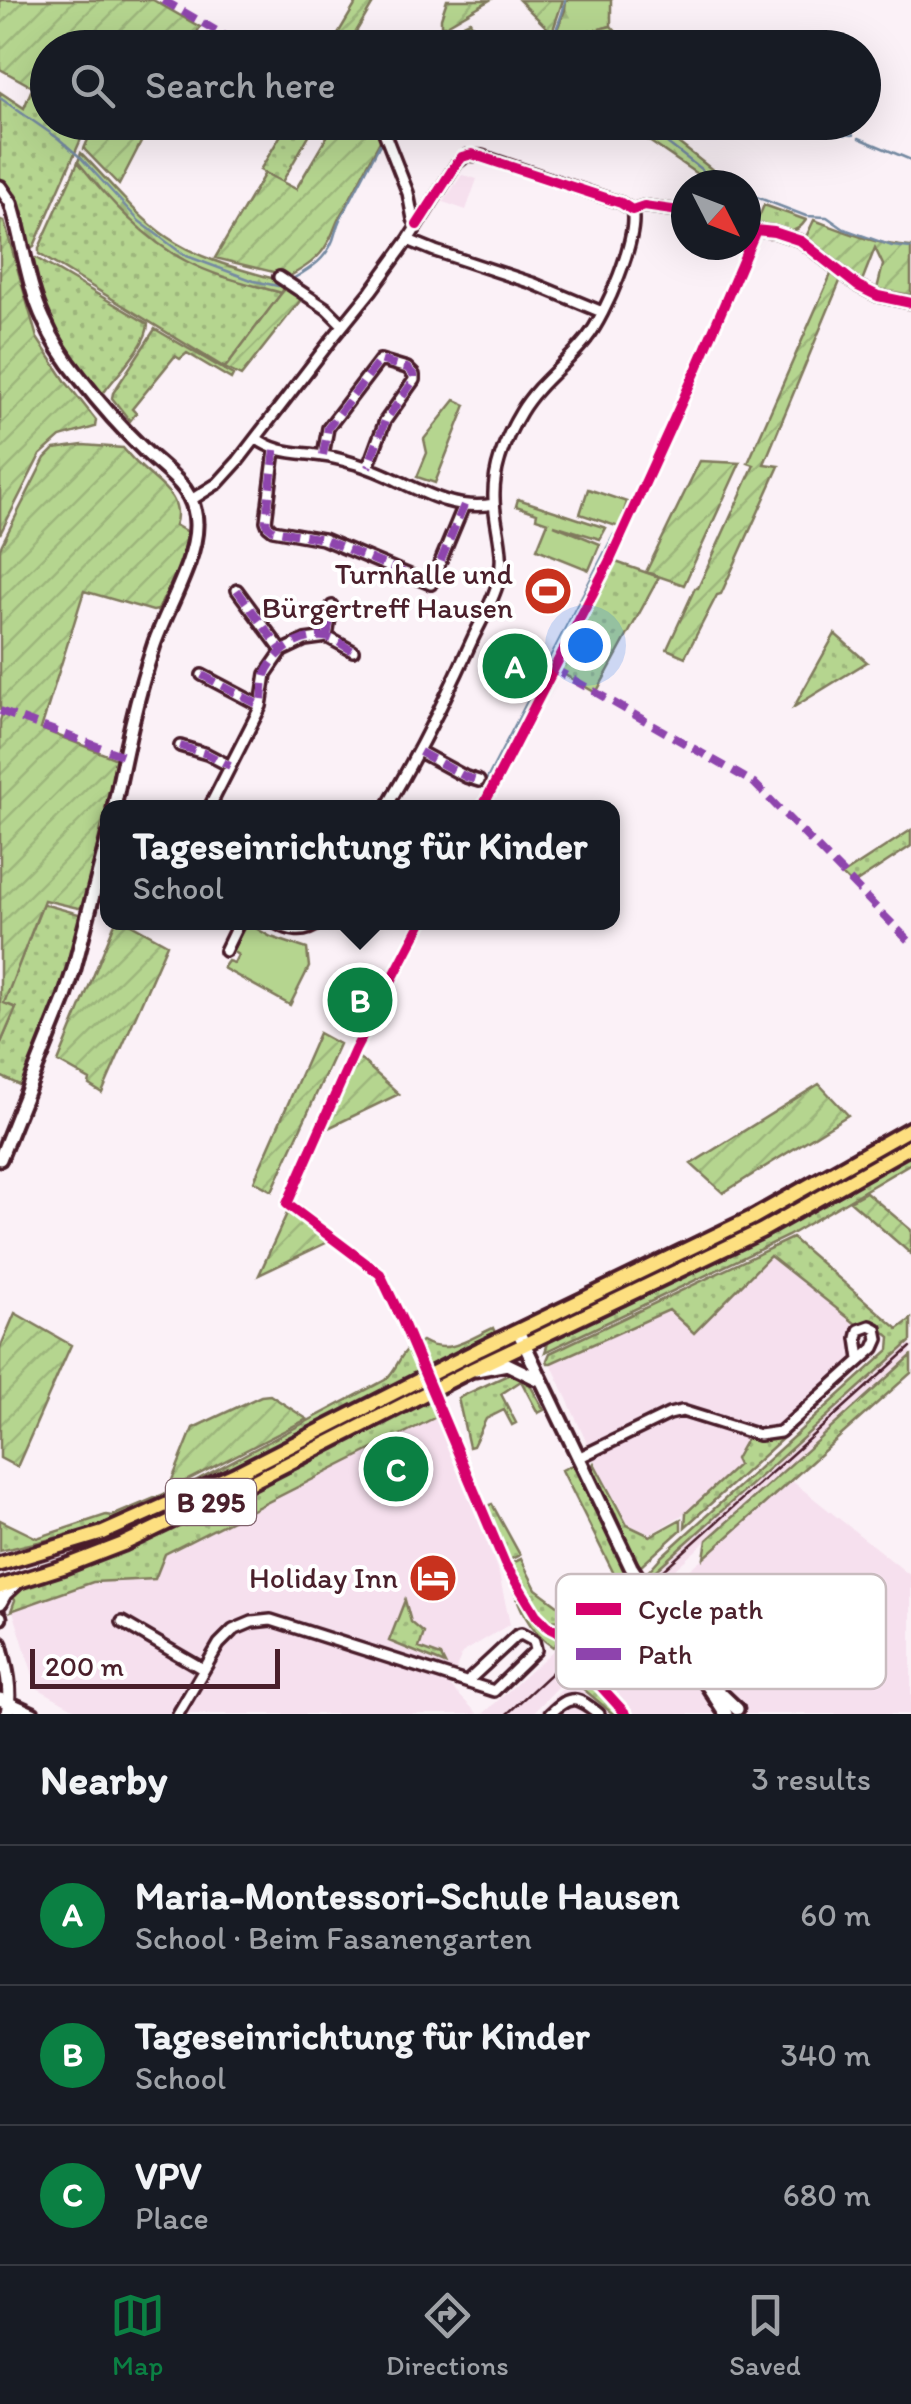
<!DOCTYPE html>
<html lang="en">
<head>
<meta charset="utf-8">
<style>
	body { margin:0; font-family:Itim,sans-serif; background:#20242c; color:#f1f3f6 }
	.compass { position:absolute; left:671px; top:170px; width:90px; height:90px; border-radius:50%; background:#171b24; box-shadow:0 10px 40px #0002; rotate:132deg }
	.scale { position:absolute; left:30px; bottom:25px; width:250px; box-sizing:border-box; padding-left:10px; border:5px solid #4a1f2b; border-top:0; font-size:28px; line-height:35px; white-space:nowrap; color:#4a1f2b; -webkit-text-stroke:8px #fff; paint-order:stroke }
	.you { position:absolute; left:585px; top:645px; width:35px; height:35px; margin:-25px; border:8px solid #fff; border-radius:50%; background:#1a73e8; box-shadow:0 0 0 15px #1a73e833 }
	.badge { display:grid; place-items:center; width:65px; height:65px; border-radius:50%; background:#0b8043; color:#fff; font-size:32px; font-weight:700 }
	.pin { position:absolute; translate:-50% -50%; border:5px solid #fff; box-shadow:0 2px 10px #0006 }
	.popup { position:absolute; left:100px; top:800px; width:520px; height:130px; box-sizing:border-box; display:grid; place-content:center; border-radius:20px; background:#171b24; filter:drop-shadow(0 2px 8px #0005); font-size:32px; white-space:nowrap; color:#9ea1a6 }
	.popup b { font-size:38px; color:#f1f3f6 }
	.popup::after { content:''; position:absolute; left:50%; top:100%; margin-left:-20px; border:20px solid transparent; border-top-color:#171b24 }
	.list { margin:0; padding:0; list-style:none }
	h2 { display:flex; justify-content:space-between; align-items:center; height:130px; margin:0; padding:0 40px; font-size:42px }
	h2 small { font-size:32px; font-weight:400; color:#9ea1a6 }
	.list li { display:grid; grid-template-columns:65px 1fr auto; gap:30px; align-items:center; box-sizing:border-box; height:140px; padding:0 40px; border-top:2px solid #363941 }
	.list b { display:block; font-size:38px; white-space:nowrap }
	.list p { margin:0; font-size:32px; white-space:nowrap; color:#9ea1a6 }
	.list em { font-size:32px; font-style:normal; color:#9ea1a6 }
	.icon { flex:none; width:55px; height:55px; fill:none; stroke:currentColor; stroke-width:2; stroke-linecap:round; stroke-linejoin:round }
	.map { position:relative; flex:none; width:911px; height:1714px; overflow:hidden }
	.search { position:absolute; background:#171b24; box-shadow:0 10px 40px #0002; left:30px; right:30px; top:30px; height:110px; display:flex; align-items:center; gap:25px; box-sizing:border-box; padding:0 35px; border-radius:55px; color:#9ea1a6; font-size:38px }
	.sheet { height:550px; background:#171b24 }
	nav { display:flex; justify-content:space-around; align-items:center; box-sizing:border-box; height:140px; border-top:2px solid #363941; background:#171b24; font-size:28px; color:#9ea1a6 }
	nav a { display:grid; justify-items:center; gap:5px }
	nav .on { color:#0b8043 }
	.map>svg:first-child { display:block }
</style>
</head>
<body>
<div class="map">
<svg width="911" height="1714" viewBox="0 0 911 1714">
	<defs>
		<pattern id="grass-dots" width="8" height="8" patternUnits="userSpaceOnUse" patternTransform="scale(2.5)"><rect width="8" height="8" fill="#b5d58f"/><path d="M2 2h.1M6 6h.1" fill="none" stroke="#9db67c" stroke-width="1.8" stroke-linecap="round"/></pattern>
		<pattern id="forest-firs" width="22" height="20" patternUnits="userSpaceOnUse" patternTransform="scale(2.5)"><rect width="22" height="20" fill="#b5d58f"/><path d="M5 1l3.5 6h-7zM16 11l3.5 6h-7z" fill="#9db67c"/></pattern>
		<pattern id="garden-furrows" width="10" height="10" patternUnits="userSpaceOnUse" patternTransform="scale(2.5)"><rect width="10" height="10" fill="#b5d58f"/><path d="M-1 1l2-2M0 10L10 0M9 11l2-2" fill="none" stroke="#9db67c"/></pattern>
	</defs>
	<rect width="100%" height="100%" fill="#fbf1f7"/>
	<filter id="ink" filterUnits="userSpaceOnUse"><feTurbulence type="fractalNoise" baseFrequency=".01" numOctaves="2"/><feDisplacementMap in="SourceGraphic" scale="20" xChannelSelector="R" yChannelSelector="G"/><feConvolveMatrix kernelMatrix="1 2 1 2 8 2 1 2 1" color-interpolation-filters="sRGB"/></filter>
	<g filter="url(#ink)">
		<path fill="#f6e0ee" d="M462,175L477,179L466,210L443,202Z
			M770,1255L856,1324V1359L684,1514L650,1534L628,1524L597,1466L551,1363L669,1310L695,1333Z
			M911,1341V1356L663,1580L655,1571Z
			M438,1416L499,1574L510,1624L462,1653L450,1686L478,1714H84L37,1688L13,1611L93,1582L136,1579L155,1580L166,1555Z
			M792,1481L911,1576V1714H537L641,1611Z
			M619,1591L637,1606L562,1677L564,1681L532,1714H483Z"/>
		<path fill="url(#grass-dots)" stroke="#807a5d" stroke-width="2.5" d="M31,91L47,99L48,122L86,124L85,130L34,246L28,249L15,198L0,179V92L24,108Z
			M288,123H316L282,182L260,170Z
			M78,162L133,221L216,274L282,293L225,368L39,254V248Z
			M764,205L806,220C793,240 775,230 755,226Z
			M36,258L148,324C147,346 118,373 105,391L102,393C81,374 63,346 50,321C41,302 37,279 32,259Z
			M155,329L233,375L231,379L187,353L180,359L175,356L132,409L136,413L130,421L112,398L113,393Z
			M610,560L659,577L596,693L553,668Z
			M835,634L867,662L794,707Z
			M911,830V846L852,885L842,875Z
			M43,904L79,914L82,918L55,1022L28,1089L0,1076V1045L16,1008L3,1003Z
			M911,1133V1140L771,1219L649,1280L648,1278L674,1262Z
			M911,1151V1163L788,1236L545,1352L548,1343L555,1337L762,1235Z
			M792,1238L898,1329L911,1319V1341L647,1578L645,1575L662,1556L889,1350L890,1337L873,1322L856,1324L770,1256L694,1333L669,1310L551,1363H548L547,1360L550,1353Z
			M493,1328L496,1335L428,1371L417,1344L422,1341C448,1356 467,1340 493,1328Z
			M409,1348L421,1375L185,1492L94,1529L0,1551V1520L37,1538L106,1515L112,1516L193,1482L385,1380C398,1369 399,1355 409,1348Z
			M911,1356V1373L704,1558L707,1540Z
			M512,1373L530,1385L544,1410L538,1413L521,1381L501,1394L516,1423L512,1425L504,1410L486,1419L473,1446L469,1447L458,1398Z
			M431,1400L438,1416L165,1554L155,1579L93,1582L11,1611L15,1600L10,1595L16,1590L86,1564L412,1404Z
			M791,1425L794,1428L685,1527L686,1513L738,1465L735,1459L749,1434Z
			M594,1463L627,1525L650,1536L681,1519V1530L640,1567L591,1468Z
			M574,1464L632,1578L572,1633L569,1627L573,1610H580L617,1580L562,1470Z
			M492,1504L520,1555L507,1561L484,1507Z
			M521,1559L536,1589L567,1612L564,1621L544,1620L508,1565Z
			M507,1571C524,1600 532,1621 563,1637L553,1647C526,1630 517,1600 507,1571Z
			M405,1600L411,1622L424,1633L419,1648L441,1656L445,1664L389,1641Z
			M648,1607L700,1684L644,1626L601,1667L591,1656Z
			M589,1668L593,1680L622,1714H613L574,1681Z"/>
		<path fill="url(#forest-firs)" stroke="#807a5d" stroke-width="2.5" d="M566,0H611V26L562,39L570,47L534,48L554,37L565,10Z
			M623,123H653L719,175L741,185H713Z
			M81,153C109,181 135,215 167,237C200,260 240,269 278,280L285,284L282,293C250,284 216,277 186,261C144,239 108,199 78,162Z"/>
		<path fill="#b5d58f" stroke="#807a5d" stroke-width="2.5" d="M470,21L484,47H430L438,36Z
			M455,400L466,405L435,483L417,477L427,453L424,439Z
			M588,489L627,502L619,527L580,514Z
			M518,499L606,528L600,539L554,525L600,544L589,570L537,549L548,522L536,518L537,513L516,506Z
			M247,923L271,937L307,949L309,967L290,1005L223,968L228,961L234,963L238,955L232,951Z"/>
		<path fill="url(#garden-furrows)" stroke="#807a5d" stroke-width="2.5" d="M0,0H153L200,27L189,47L48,48L47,95L0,69Z
			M358,0H375L347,47H330Z
			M447,0H490L445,26H441V18Z
			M519,0H563L552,33Z
			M611,26L630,47H570L561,39Z
			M95,123H151L119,185L84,149Z
			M335,123C357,123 374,116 386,137L380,141L345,208C336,219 335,232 327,244C319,259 304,268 290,276L215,258L265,173L296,189Z
			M0,220L4,221L37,338L66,382L96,420L95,427L60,437L40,455L0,534Z
			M814,220C846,232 877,245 911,247V295L877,289L883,265L875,248L862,281L805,239Z
			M832,272L841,279L764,464L779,466L721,594L717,595L685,657L667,649L695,588H698L754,465L748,463Z
			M286,287L303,297L241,376L225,368Z
			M83,445L123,448C128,454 134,461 140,466C157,483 185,497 175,525L187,532L186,547L181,562L158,610L153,611L84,591L41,729L117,759L83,907L78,908L44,900L4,1003L16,1008L0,1045V721L3,711L0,709V548L45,458L54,449Z
			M700,461L740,463L684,585L646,572Z
			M115,923H129L167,944L102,1093L89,1085L90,1080L58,1062Z
			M319,1033L339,1044L272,1191L254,1181Z
			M357,1056L399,1094L322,1131Z
			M819,1084L848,1115L723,1193L691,1164Z
			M866,1192L911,1230V1254L850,1201Z
			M289,1209L332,1240L259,1275Z
			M15,1313L71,1345L17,1467L0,1458V1348Z
			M270,1395L307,1419L168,1490L193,1428L261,1396Z"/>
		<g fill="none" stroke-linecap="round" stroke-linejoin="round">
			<path stroke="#748aa2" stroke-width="2.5" d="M554,48C552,30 564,17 565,0
				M0,98L59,139L81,158L139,221L184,255L254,281L278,286L284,284
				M640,122L715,180L727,185
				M754,122L791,133L802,134L813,132L853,135
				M394,133L406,124L413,122
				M859,138L911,160
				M746,193L806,216L827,217L844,229L892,246L911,248
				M291,280C309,269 325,261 333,240C337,228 338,219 346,209L381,142
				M487,779L614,534"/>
			<g stroke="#4a1f2b" stroke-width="16">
				<path id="street" d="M380,122L408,193L413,219L417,225
					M746,229L774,232L801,241L858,286L878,296L911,303
					M408,240L435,251L532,283L602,312
					M279,277L327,309L343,325
					M256,438C276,454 299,452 323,456C333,457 343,460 353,463C401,475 442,514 494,504
					M275,450L266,521L268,526L273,530L323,539L431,584L464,505
					M323,455L328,428L380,360L407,368L414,375V380L385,421L368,467
					M191,500L218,483L238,461L332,339L371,291L408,240L457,163L467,155L482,156L621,203L632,210L644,206L686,212
					M237,590L282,651
					M327,637L332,606
					M202,675L261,706
					M180,746L207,754L230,766
					M420,752L466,777L479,781
					M209,808L261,706L266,674L282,651L305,640L327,637L353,651
					M386,808C419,752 447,696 473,638C482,619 493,601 498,582C507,553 494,526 494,498C493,469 506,437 521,412C538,383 567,364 587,338C605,316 639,237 632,210
					M273,922C290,931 304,935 320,922
					M225,951L239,922
					M578,1458L669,1414L682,1411L759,1435L780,1432L874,1348L878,1339L876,1329L870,1326L859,1330L857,1338L860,1359
					M122,1622L203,1669
					M178,1714L219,1644L233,1630L252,1622L271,1620L494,1691L536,1650L534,1641L521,1634L516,1636L471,1678L469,1683
					M550,1714C571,1693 577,1697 599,1714"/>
			</g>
			<g stroke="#4a1f2b" stroke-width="19">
				<path id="secondary" d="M0,187L11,203C23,241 27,284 44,320C53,341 66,361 80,378C100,404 122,429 146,452C168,473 196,489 196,524C197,559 166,610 154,645C136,698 125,753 114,808
					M0,1159L65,997L74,969L108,837
					M518,1331L631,1567L726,1714
					M476,1370L507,1364L538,1379
					M0,1603L5,1594L16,1584
					M0,1617V1618
					M0,1644C6,1667 12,1690 7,1714
					M715,1688L737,1709
					M0,1699L33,1714"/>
			</g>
			<g stroke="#4a1f2b" stroke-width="20">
				<path id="primary" d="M0,1564L103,1533L233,1475L480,1349L752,1218L911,1128
					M0,1587L66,1566L123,1544L242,1487L471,1370L761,1231L911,1146"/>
			</g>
			<use href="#street" stroke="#fff" stroke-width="9"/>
			<use href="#secondary" stroke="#fff" stroke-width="11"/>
			<use href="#primary" stroke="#fddf80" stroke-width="12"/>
			<path stroke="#4a1f2b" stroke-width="2.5" d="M507,1714L621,1608L911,1347"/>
			<path stroke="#8e44ad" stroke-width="8" stroke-dasharray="15 8" stroke-linecap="butt" d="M163,0L246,48
				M275,450L266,521L268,526L273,530L323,539L431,584L464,505
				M323,455L328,428L380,360L407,368L414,375V380L385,421L368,467
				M237,590L282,651
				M327,637L332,606
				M553,668L754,783L911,943
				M202,675L261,706
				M262,699C263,692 263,682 265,675C274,652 299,635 324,637C334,638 344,646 353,651
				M0,711L124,756
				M180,746L207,754L230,766
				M420,752L466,777L479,781"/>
			<g stroke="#fff" stroke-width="16">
				<path id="cycleway" d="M417,225L457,163L462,157L472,154L621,203L632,210L644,206L686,212
					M746,229L774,232L801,241L858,286L878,296L911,303
					M482,808L610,560L695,373L756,230
					M422,922L355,1050L287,1204L380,1274L402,1320L505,1564L536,1615L548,1627L566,1636L594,1667V1679L626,1714"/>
			</g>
			<use href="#cycleway" stroke="#d6006c" stroke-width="10"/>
		</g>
	</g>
	<defs>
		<g id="stadium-disc" transform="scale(2.5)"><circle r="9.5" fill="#c8321e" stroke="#fff"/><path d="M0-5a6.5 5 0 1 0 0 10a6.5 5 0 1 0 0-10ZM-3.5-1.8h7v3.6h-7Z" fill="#fff"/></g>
		<g id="hotel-disc" transform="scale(2.5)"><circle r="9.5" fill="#c8321e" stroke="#fff"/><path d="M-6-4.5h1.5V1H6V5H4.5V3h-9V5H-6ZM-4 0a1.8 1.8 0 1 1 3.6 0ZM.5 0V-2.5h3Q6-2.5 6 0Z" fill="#fff"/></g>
	</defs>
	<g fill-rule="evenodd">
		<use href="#stadium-disc" x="548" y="591"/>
		<use href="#hotel-disc" x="433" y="1578"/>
	</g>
	<g text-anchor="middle" stroke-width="8" stroke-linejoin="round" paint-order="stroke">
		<rect fill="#fff" stroke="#80626b" stroke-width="2.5" x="166" y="1479" width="90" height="46" rx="8"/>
		<g font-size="28" font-weight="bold" fill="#4a1f2b">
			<text x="211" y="1512">B 295</text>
		</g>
		<g font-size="30" fill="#4a1f2b" stroke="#fff" text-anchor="end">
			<text x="513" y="584">Turnhalle und<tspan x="513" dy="34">Bürgertreff Hausen</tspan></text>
			<text x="398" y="1588">Holiday Inn</text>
		</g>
	</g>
	<rect x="556" y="1574" width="330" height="115" rx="15" fill="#fff" stroke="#c9bcbf" stroke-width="2.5"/>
	<rect x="576" y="1603" width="45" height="12" fill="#d6006c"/>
	<rect x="576" y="1648" width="45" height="12" fill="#8e44ad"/>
	<g font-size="28" fill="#4a1f2b">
		<text x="638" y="1619">Cycle path</text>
		<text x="638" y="1664">Path</text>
	</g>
</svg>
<svg class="compass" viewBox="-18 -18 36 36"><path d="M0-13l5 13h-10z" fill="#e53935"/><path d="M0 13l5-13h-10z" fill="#9ea1a6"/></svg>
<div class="scale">200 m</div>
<div class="you"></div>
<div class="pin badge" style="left:515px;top:666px">A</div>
<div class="pin badge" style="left:360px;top:1000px">B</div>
<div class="popup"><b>Tageseinrichtung für Kinder</b>School</div>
<div class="pin badge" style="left:396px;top:1469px">C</div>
<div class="search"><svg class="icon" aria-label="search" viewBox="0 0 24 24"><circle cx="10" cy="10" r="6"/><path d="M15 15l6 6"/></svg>Search here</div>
</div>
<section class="sheet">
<h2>Nearby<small>3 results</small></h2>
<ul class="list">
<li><span class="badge">A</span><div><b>Maria-Montessori-Schule Hausen</b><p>School · Beim Fasanengarten</p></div><em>60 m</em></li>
<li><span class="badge">B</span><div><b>Tageseinrichtung für Kinder</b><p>School</p></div><em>340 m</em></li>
<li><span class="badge">C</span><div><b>VPV</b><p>Place</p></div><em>680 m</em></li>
</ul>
</section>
<nav>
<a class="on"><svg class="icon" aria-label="map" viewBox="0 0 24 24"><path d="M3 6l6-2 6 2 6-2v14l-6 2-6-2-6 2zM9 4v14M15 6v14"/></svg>Map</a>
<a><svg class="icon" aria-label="directions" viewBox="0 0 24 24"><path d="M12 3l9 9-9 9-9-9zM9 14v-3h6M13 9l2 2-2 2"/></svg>Directions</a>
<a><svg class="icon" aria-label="saved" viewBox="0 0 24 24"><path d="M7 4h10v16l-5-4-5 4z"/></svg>Saved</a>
</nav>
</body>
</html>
